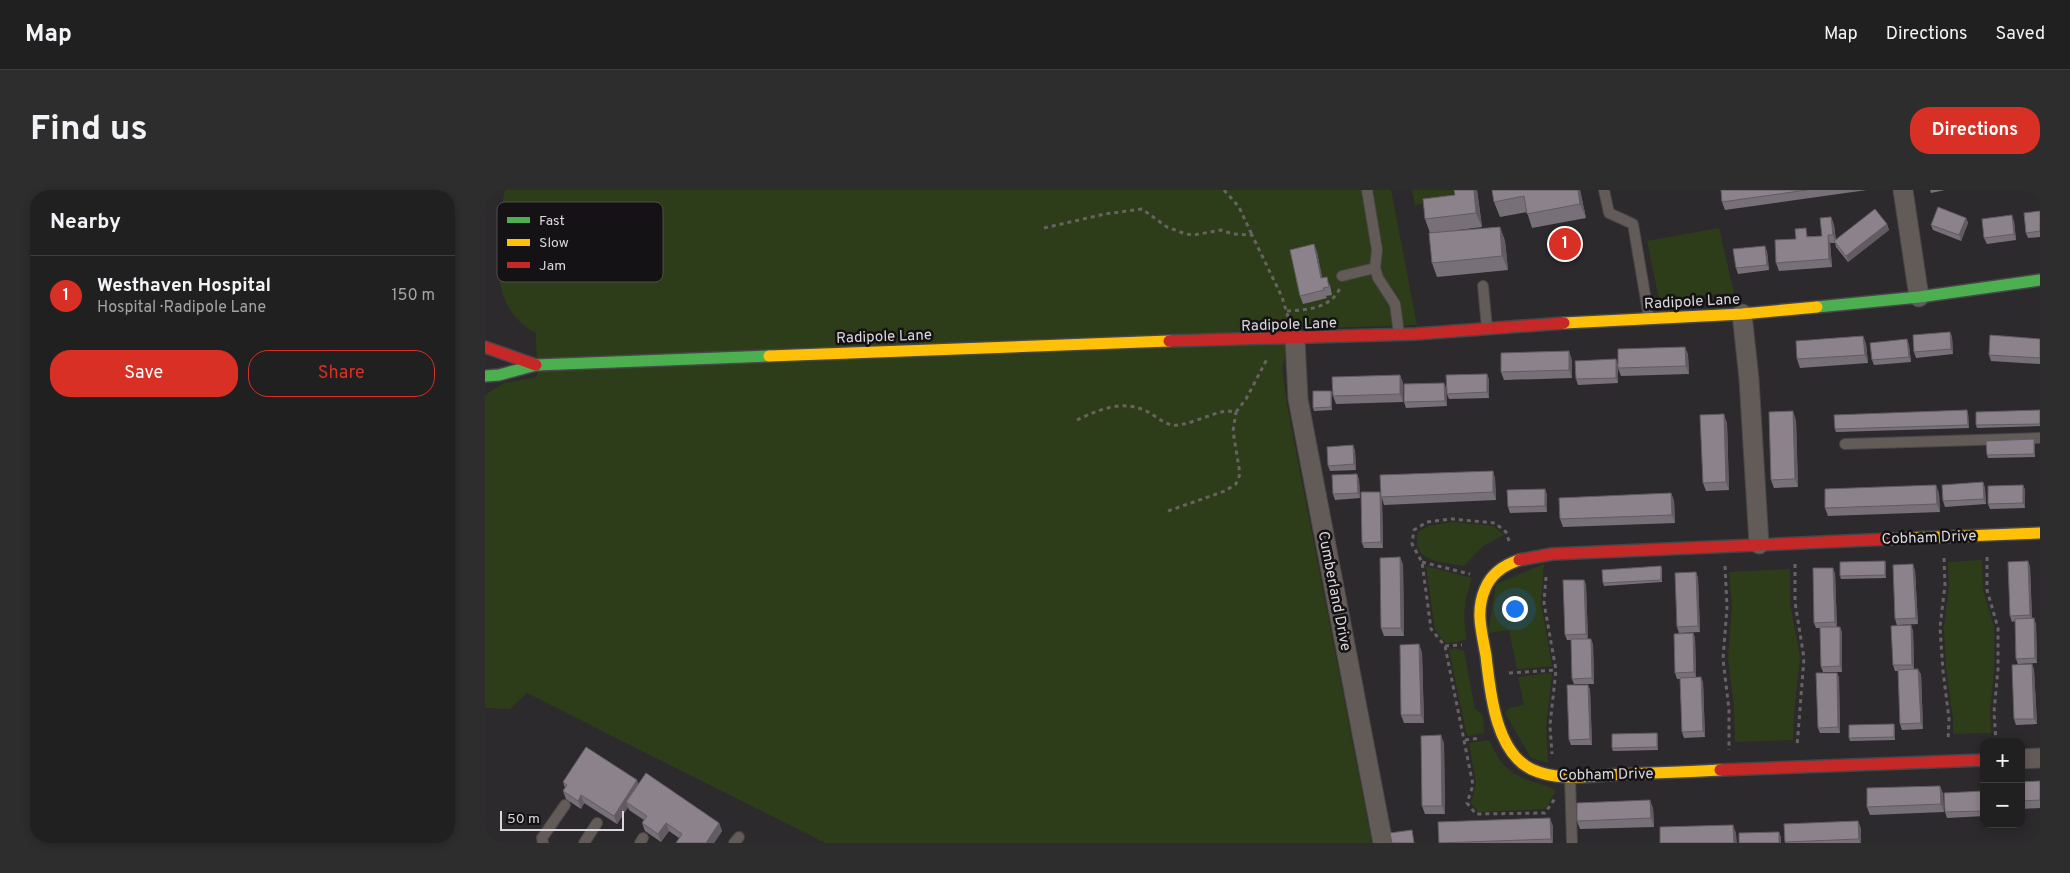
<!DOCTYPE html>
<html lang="en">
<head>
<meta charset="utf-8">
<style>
	body { margin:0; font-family:Overpass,sans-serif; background:#2d2d2e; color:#f1f3f6 }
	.controls { position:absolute; right:15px; bottom:15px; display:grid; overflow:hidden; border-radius:10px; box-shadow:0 2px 8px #0003 }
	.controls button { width:45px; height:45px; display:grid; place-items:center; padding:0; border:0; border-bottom:1px solid #3e3e3f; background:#212021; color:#f1f3f6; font:25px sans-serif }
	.scale { position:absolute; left:15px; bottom:12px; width:124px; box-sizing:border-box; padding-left:5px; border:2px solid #dbd8db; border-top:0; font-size:14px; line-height:18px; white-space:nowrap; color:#dbd8db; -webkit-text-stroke:4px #141214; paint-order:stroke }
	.you { position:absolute; left:1029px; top:418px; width:18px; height:18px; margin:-12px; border:4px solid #fff; border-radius:50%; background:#1a73e8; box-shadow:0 0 0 8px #1a73e833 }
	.badge { display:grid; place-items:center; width:32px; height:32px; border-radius:50%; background:#d93025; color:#fff; font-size:16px; font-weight:700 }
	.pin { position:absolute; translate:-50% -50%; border:2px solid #fff; box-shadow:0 1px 5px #0006 }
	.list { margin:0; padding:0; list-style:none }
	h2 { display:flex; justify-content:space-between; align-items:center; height:65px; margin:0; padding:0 20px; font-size:21px }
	h2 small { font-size:16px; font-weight:400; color:#a2a3a5 }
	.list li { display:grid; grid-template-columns:32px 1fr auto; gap:15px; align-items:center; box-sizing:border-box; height:80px; padding:0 20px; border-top:1px solid #3e3e3f }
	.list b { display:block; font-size:19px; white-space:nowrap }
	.list p { margin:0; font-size:16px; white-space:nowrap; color:#a2a3a5 }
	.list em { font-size:16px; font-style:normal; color:#a2a3a5 }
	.actions { display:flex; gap:10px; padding:15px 20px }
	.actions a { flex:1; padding:11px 0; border:1px solid #d93025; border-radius:20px; text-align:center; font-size:18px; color:#d93025 }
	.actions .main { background:#d93025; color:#fff }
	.map { position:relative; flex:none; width:1555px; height:653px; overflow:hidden; border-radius:20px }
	header { display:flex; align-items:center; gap:30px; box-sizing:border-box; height:70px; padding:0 25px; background:#212021; border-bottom:1px solid #3e3e3f }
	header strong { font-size:24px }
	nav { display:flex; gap:28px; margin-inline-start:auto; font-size:18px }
	.intro { display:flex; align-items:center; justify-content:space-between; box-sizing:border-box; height:120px; padding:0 30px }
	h1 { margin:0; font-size:35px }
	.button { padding:12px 22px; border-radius:20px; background:#d93025; color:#fff; font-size:18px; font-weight:700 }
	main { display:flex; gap:30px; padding:0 30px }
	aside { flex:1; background:#212021; border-radius:20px; box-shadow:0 2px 8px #0003 }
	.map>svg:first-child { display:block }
</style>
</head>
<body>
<header>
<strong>Map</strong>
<nav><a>Map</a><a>Directions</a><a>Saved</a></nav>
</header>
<div class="intro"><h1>Find us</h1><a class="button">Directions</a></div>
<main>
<aside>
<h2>Nearby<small></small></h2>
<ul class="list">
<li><span class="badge">1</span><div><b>Westhaven Hospital</b><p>Hospital · Radipole Lane</p></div><em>150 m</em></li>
</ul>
<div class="actions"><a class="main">Save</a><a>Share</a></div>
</aside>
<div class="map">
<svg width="1555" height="653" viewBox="0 0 1555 653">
	<rect width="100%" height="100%" fill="#2c2a2c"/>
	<path fill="#2e3d19" d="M20,0H906L932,135L808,139L797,178L802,215L887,653H340L42,503L25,519L0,518V205L19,193L52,187L51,143C0,118 11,47 20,0Z
		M927,0H968L969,10L930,15Z
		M1234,38L1249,103L1174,109L1162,51Z
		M968,332L1009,336L1019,345L998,356L979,376C956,371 926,373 933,342L943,336Z
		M1497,370L1498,400L1509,437V479L1505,520L1506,543L1468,544V529L1461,479L1459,437L1464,395L1463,372Z
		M1059,374L1056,414L1067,476L1032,479L1024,440L1003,443L1011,394Z
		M941,376L987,388L981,408L979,427L981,449L973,452L961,453L950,440Z
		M1305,379V413L1315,467L1309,522L1308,550L1250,552L1249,516L1243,468L1247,419L1244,382Z
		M970,458L979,461L990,519L998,526L999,543L982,546L964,460Z
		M1067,483L1061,537L1063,573L1046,568L1020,523L1024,518L1039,515L1033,487Z
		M1004,550C1015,574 1023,584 1049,592C1056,594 1064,596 1071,601L1060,619L993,622L986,613L991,594L984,553Z"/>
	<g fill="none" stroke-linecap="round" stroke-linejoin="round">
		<g stroke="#484648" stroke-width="12">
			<path id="lane" d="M882,0L892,60L890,78
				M1119,0L1124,23L1148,34L1164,128
				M857,86L890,78L893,88L910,114L914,144
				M998,96L1002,138
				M1360,254L1555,248
				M1085,587L1087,653
				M58,653L57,648L80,615
				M99,653L112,633
				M155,653L158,648
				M249,653L254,647"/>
		</g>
		<g stroke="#484648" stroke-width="21">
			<path id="street" d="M1418,0L1434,107
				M1257,124L1264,189L1274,354
				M810,149L813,209L898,653
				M1536,569L1555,568"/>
		</g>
		<g stroke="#484648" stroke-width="14">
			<path id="fast" d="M1332,117L1434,107L1555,90
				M0,186L14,185L51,175L284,166"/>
		</g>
		<g stroke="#484648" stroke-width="14">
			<path id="slow" d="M1079,133L1257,124L1332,117
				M284,166L684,151
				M1428,348L1555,343
				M1034,370C1019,375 1006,384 1000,399C990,422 997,442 1001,466C1005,500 1010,561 1046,579C1072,592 1108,586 1136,584C1169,583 1202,582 1235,580"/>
		</g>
		<g stroke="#484648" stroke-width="14">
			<path id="jam" d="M684,151L930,144L1079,133
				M0,157L51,175
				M1034,370L1067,364L1428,348
				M1235,580L1499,570"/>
		</g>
		<path stroke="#686362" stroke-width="3" stroke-dasharray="4 4" stroke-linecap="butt" d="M739,0L754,17L767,45
			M559,38L620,24L657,19L682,37L701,44L709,45L736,40L748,44L767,45L797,107L803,127
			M802,121C823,120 846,118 855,98
			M592,230C615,219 639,209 663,222C671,226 678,233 687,235C698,237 724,225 736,222L743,221L751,222L761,209L782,169
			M683,321L740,301L751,294L755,284L748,241L751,222
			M1024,351L1021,342L1010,333L967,329L942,332L929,340L927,354L937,372L946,439L960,456L988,595L982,613L991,624L1060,623L1071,607
			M1502,367V400L1513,438V479L1509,522L1511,552
			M1459,368L1460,395L1455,437L1458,481L1464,529L1463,551
			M937,372L985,384
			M1310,374V412L1319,468L1312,557
			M1240,376L1242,417L1238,469L1244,520V560
			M1061,387L1059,413L1071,480L1065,535L1067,564
			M960,456L977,455
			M1024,483L1071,480
			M980,550L996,548"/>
		<use href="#lane" stroke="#625b58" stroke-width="10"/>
		<use href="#street" stroke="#625b58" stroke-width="19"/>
		<use href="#fast" stroke="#4caf50" stroke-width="11"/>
		<use href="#slow" stroke="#ffc107" stroke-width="11"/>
		<use href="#jam" stroke="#c62828" stroke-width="11"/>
	</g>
	<path fill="#787078" d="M969,0H992L997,37L966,41L1015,37L1020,51L1023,80L952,87L947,73L945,43L940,29L970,5Z
		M1007,0H1095L1101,28L1047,38L1042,22L1015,27L1009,12Z
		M1236,0H1382L1240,20L1237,12Z
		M1445,0H1460L1446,3Z
		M1555,21V47L1543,48L1541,43Z
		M1346,27L1349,35L1351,50L1402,34L1404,40L1363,72L1351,57L1350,53H1345L1347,77L1294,81L1291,73L1311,49L1324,46H1337Z
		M1481,28L1483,33L1476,51L1448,40L1446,35Z
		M1529,31L1531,50L1502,54L1499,48Z
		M829,54L832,62L837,88L845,95L847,105L841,106L842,108L818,114L815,106Z
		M1282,61L1284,80L1253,84L1251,78Z
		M1465,142L1467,147L1468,164L1431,168L1429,162Z
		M1378,146L1381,154L1383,173L1315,178L1312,169Z
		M1422,149L1424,155L1426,172L1389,175L1387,170Z
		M1555,149V174L1506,171L1504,165Z
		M1200,157L1203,165L1204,184L1136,186L1133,178Z
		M1131,169L1133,175V193L1093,195L1091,189Z
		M1087,170V188L1019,190L1016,182Z
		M1002,184L1004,190V208L964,209L962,204Z
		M915,185L918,193V212L851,214L848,206Z
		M959,193L961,198L962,216L921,218L919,212Z
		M846,201L847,203V220L829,221L828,218Z
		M1555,220V236L1492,238L1491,235Z
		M1483,223L1484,238L1351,242L1350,239Z
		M1311,230L1313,297L1289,298L1286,290Z
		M1242,233L1244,300L1221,301L1218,293Z
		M1550,252V267L1503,268L1502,265Z
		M868,255L870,261L871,280L845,281L843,276Z
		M1008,281L1010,289L1011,310L899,315L897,308L898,358H879L877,353L896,306Z
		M872,284L874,290L875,308L850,310L848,304Z
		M1498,292L1500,298L1501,314L1460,317L1458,311Z
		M1538,295L1540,300V318L1505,319L1503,314Z
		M1186,303L1189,311L1190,333L1078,337L1075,329Z
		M1454,303L1455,322L1343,326L1340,318Z
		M1062,304V322L1025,323L1023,317Z
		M915,367L918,375L919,446H899L896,438Z
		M1401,374V388L1356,389L1355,386Z
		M1176,376L1177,379V392L1119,396L1118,393Z
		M1545,376L1547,428L1551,434L1552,473L1533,474L1531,469L1530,431L1527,432L1525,426Z
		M1430,380L1433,434L1412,435L1410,429Z
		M1211,382L1213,388L1215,442L1194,443L1192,437Z
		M1350,383L1352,437L1357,442V482H1338L1336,477L1335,438H1331L1329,433Z
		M1099,390L1101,395L1103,449L1108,454L1109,494H1089L1087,489L1086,450H1082L1080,445Z
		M1428,440L1429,479L1436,484L1438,539L1417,540L1415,534L1413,481H1410L1408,475Z
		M1208,443L1210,448L1211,487L1218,492L1220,547L1199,548L1197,542L1195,489H1192L1190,483Z
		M934,454L937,463L939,533H919L916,525Z
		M1547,474L1549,480L1552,534L1531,535L1529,529Z
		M1352,483L1354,488L1355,543H1335L1333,538Z
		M1103,495L1105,500L1107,555H1086L1084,550Z
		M1409,534L1410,537V550L1365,551L1364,548Z
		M1173,546V560L1128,561L1127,558Z
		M959,553L960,624H940L937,616Z
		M1555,591V618L1536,619V592Z
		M78,592L154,594L234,633L237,641L229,653H191L194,648L184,641L176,652L160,641L157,633L159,630L144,620L143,617L132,634L99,613L96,619L81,609L78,601L80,598Z
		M1455,596L1458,604L1459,622L1385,625L1382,617Z
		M1499,601V626L1462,628L1460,622Z
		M1168,618L1169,637L1095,639L1092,631Z
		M1373,631L1376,639V653H1300L1299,634Z
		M1068,636V653H954Z"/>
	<path fill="#625b62" d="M989,0H992L997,37L991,23Z
		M1093,0H1095L1101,28L1095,14Z
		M1527,25L1529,31L1531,50L1529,44Z
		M1346,27L1349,35L1351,53L1348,45Z
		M1481,28L1483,33L1476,51L1474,45Z
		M1402,34L1404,40L1363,72L1361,66Z
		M1015,37L1020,51L1023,80L1017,66Z
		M1343,45L1345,53L1347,77L1344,69Z
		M829,54L832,62L839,96L836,88Z
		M1280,56L1282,61L1284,80L1282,75Z
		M1465,142L1467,147L1468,164L1466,159Z
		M1378,146L1381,154L1383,173L1380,165Z
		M1422,149L1424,155L1426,172L1424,167Z
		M1200,157L1203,165L1204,184L1201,176Z
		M1084,161L1087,170V188L1084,180Z
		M1131,169L1133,175V193L1131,188Z
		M1002,184L1004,190V208L1002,202Z
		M915,185L918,193V212L915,204Z
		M959,193L961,198L962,216L960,211Z
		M846,201L847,203V220L846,217Z
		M1482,220L1483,223L1484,238L1483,235Z
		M1308,221L1311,230L1313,297L1310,289Z
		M1239,224L1242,233L1244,300L1241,292Z
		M1549,249L1550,252V267L1549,264Z
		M868,255L870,261L871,280L869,274Z
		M1008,281L1010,289L1011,310L1008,302Z
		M872,284L874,290L875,308L873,303Z
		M1498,292L1500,298L1501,314L1499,309Z
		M1451,295L1454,303L1455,322L1452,314Z
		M1538,295L1540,300V318L1538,313Z
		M1060,299L1062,304V322L1060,316Z
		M895,302L897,308L898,358L896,352Z
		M1186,303L1189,311L1190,333L1187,325Z
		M915,367L918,375L919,446L916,438Z
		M1400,371L1401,374V388L1400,385Z
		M1543,371L1545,376L1547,431L1545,425Z
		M1428,374L1430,380L1433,434L1431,428Z
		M1348,378L1350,383L1352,438L1350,432Z
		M1211,382L1213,388L1215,442L1213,436Z
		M1099,390L1101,395L1103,450L1101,444Z
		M1549,428L1551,434L1552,473L1550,468Z
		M1426,435L1428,440L1429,480L1427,475Z
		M1355,437L1357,442V482L1355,476Z
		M1208,443L1210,448L1211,488L1209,482Z
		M1106,449L1108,454L1109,494L1107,488Z
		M934,454L937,463L939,533L936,525Z
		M1547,474L1549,480L1552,534L1549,529Z
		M1433,479L1436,484L1438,539L1436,533Z
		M1352,483L1354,488L1355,543L1353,537Z
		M1216,487L1218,492L1220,547L1218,541Z
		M1103,495L1105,500L1107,555L1105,549Z
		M1409,534L1410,537V550L1409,547Z
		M1172,543L1173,546V560L1172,557Z
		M956,545L959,553L960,624L957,616Z
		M152,590L155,598L141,612L143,617L132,634L129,626Z
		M1455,596L1458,604L1459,622L1456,614Z
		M96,605L99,613L96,619L93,611Z
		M1165,610L1168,618L1169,637L1166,628Z
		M1065,628L1068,636V653H1067L1066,649Z
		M1373,631L1376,639V653H1375L1374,649Z
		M181,633L184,641L176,652L173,644Z
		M234,633L237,641L229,653H221Z
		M1248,635L1251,643L1252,653H1249Z
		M1294,642L1296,647V653H1294Z"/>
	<path fill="#8c828c" stroke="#625b62" d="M969,0H989L991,23L940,29L938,9L970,5Z
		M1007,0H1093L1095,14L1042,24L1039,6L1009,12Z
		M1236,0H1322L1237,12Z
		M1453,17L1481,28L1474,45L1446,35Z
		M1390,19L1402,34L1361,66L1349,51Z
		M1555,21V41L1541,43L1539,23Z
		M1527,25L1529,44L1499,48L1497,29Z
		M1346,27L1348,45H1343L1344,69L1291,73L1290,50L1311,49L1310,39L1321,38L1322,47L1337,46L1335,28Z
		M1015,37L1017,66L947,73L944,43Z
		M829,54L836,88L842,87L844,97L838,98L839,100L815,106L805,60Z
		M1280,56L1282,75L1251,78L1248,59Z
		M1465,142L1466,159L1429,162L1428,145Z
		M1505,145L1555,149V168L1504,165Z
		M1378,146L1380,165L1312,169L1311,151Z
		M1422,149L1424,167L1387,170L1385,153Z
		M1200,157L1201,176L1133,178V159Z
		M1084,161V180L1016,182V163Z
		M1131,169V188L1091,189L1090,171Z
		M1002,184V202L962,204L961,185Z
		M915,185V204L848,206L847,187Z
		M959,193L960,211L919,212V194Z
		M828,201H846V217L828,218Z
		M1482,220L1483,235L1350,239L1349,225Z
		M1555,220V234L1491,235V222Z
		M1308,221L1310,289L1286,290L1284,222Z
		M1239,224L1241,292L1218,293L1215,225Z
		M1549,249V264L1502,265L1501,251Z
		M868,255L869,274L843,276L842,257Z
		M1008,281V302L896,307L895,285Z
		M872,284L873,303L848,304L847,285Z
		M1498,292L1499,309L1458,311L1457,295Z
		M1451,295L1452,314L1340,318V299Z
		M1538,295V313L1503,314V296Z
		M1060,299V316L1023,317L1022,300Z
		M876,302H895L896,352L877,353Z
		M1186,303L1187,325L1075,329L1074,308Z
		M915,367L916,438H896L895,368Z
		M1400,371V385L1355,386V372Z
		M1543,371L1545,425L1525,426L1523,372Z
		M1428,374L1431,428L1410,429L1408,375Z
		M1176,376V390L1118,393L1117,380Z
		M1328,378H1348L1350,432L1329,433Z
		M1211,382L1213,436L1192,437L1190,383Z
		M1078,390H1099L1101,444L1080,445Z
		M1549,428L1550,468L1531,469L1530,429Z
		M1426,435L1427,475H1408L1406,436Z
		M1335,437H1355V476L1336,477Z
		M1208,443L1209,482L1190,483L1189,444Z
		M1086,449H1106L1107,488L1087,489Z
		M934,454L936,525H916L915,455Z
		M1547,474L1549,529H1529L1527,475Z
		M1433,479L1436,533L1415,534L1413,480Z
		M1331,483H1352L1353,537L1333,538Z
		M1216,487L1218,541L1197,542L1195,488Z
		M1082,495H1103L1105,549L1084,550Z
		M1409,534V547L1364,548V535Z
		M1172,543V557L1127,558V544Z
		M956,545L957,616H937L936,546Z
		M101,557L152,590L129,626L96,605L93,611L78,601L82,595L78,592Z
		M161,583L234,633L221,653H191L197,644L181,633L173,644L157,633L162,626L141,612Z
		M1555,591V610L1536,611V592Z
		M1455,596L1456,614L1382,617V598Z
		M1499,601V621L1460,622L1459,603Z
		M1165,610L1166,628L1092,631V613Z
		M1065,628L1066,649L954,653L953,632Z
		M1373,631L1374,649L1300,652L1299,634Z
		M1248,635L1249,653H1175V637Z
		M927,640L929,653H907L905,643Z
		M1294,642V653H1254V643Z"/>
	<g text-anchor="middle" stroke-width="5" stroke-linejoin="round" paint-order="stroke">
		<g font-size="15" fill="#dbd8db" stroke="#141214">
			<text transform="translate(1207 111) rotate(-3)" y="5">Radipole Lane</text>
			<text transform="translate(804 134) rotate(-2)" y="5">Radipole Lane</text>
			<text transform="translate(399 146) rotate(-2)" y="5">Radipole Lane</text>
			<text transform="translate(1444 347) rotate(-2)" y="5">Cobham Drive</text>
			<text transform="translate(850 401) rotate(79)" y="5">Cumberland Drive</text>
			<text transform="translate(1121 584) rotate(-1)" y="5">Cobham Drive</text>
		</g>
	</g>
	<rect x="12" y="12" width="166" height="80" rx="8" fill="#141214" stroke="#504d50" stroke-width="1"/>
	<rect x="22" y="27" width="23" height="6" fill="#4caf50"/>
	<rect x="22" y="49" width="23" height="7" fill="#ffc107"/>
	<rect x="22" y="72" width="23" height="6" fill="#c62828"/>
	<g font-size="14" fill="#dbd8db">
		<text x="54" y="35">Fast</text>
		<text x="54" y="57">Slow</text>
		<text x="54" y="80">Jam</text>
	</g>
</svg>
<div class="controls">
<button>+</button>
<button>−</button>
</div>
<div class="scale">50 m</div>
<div class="you"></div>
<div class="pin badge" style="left:1080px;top:54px">1</div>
</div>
</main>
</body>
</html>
